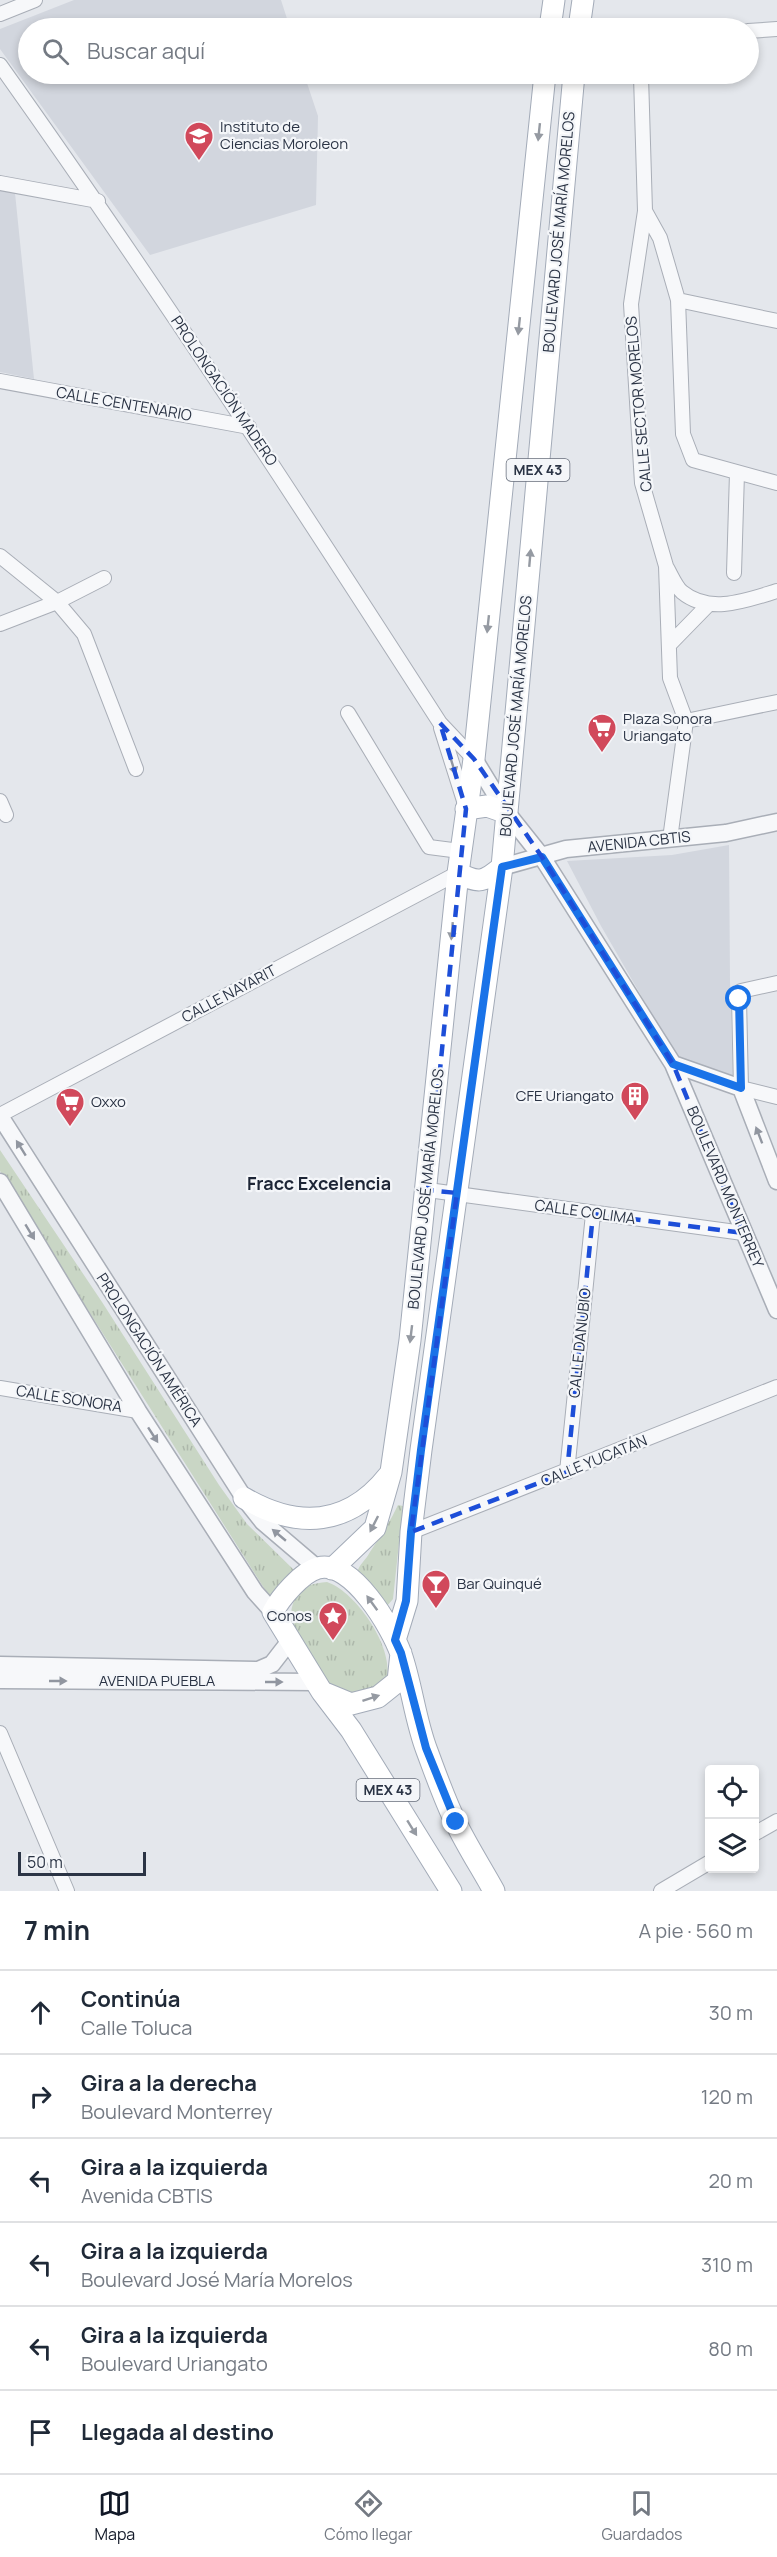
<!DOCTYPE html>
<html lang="es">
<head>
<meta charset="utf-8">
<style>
	body { margin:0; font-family:Manrope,sans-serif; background:#f6f6f7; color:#1f2937 }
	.controls { position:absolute; right:18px; bottom:18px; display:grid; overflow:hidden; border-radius:6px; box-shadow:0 3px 9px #0003 }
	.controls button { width:54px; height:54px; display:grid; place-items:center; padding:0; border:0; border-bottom:2px solid #e0e1e3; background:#fff; color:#1f2937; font:30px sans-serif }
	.scale { position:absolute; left:18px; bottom:15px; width:128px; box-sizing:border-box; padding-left:6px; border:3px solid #2b3445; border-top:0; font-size:16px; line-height:21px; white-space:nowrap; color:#2b3445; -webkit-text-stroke:4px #f4f6f9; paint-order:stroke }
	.stop { position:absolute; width:18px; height:18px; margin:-14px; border:4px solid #1a73e8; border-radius:50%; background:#fff }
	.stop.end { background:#1a73e8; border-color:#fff; box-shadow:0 2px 6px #0008 }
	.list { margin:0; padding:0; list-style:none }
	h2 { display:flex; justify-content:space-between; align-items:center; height:78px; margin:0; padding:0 24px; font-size:26px }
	h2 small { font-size:20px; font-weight:400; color:#747a83 }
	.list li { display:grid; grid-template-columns:39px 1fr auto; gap:18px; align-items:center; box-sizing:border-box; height:84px; padding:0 24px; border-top:2px solid #e0e1e3 }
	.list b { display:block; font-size:22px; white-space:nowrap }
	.list p { margin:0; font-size:20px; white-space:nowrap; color:#747a83 }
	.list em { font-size:20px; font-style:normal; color:#747a83 }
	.icon { flex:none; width:33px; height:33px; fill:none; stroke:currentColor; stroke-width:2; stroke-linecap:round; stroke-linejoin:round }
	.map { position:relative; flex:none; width:777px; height:1891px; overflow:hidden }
	.search { position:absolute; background:#fff; box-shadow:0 3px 9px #0003; left:18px; right:18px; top:18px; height:66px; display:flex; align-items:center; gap:15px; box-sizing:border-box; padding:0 21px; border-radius:33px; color:#747a83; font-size:22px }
	.sheet { height:582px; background:#fff }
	nav { display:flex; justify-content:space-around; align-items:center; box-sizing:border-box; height:84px; border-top:2px solid #e0e1e3; background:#fff; font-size:16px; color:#747a83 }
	nav a { display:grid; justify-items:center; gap:3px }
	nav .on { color:#111827 }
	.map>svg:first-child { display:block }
</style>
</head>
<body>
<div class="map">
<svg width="777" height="1891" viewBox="0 0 777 1891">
	<defs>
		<pattern id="park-tufts" width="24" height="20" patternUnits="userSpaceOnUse" patternTransform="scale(1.5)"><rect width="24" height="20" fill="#c9d6c5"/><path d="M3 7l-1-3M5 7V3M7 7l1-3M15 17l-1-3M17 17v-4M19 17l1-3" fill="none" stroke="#adb8ab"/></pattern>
	</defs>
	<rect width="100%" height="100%" fill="#e4e7ec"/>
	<path fill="#d2d6de" d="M74,0H281L290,28H28V74H304L318,116L316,205L150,255L0,49V29Z
		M0,190L15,193L34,379L0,372Z
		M729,845L730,981L733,1078L680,1063L601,926L567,861L672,855Z"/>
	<path fill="url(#park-tufts)" d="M0,1150L102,1302L219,1485L247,1524L297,1573L290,1576L269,1596L0,1171Z
		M398,1505L403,1506L393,1599L387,1606L357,1573C359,1564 366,1560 370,1552C380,1537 390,1522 398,1505Z
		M327,1582C358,1592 404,1660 382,1690L335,1696L290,1621C292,1595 300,1584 327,1582Z"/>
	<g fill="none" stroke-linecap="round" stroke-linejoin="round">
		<g stroke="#a9aeb7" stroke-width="16">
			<path id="minor" d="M0,14L35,0
				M748,31L777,29
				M0,65C153,280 297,501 440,723L474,759
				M638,74L641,76L645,211L631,304L642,483L666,566L670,678L686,721L670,839
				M0,183L98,201
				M645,211L660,238L678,300L683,434L693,460L777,483
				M678,300L777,321
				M0,381L249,427
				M0,556L57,602L84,634L136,769
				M667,568C671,575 676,587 682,592C710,615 747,600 777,591
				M734,573L737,473
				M0,624L57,602L104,578
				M669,645L708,605
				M348,713L429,847L460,851
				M686,721L777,702
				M441,728L465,804
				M0,801L6,815
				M777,983L741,991L739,999L741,1088L777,1097
				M0,1115L458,873
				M428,1190L743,1233
				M0,1388L138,1411
				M567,1472L593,1214
				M411,1532L777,1387
				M0,1733L67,1891
				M754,1834L777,1821
				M661,1891L710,1862"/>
		</g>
		<g stroke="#a9aeb7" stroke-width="19">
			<path id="tertiary" d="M474,759L507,813L542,857L673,1064L777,1310
				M502,867L566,849L726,833L777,822
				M673,1064L741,1088L777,1181
				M0,1116L244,1498L263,1522L317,1568
				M0,1182L138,1411L255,1592L273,1612
				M0,1665L258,1670L272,1664L289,1642
				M0,1680L314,1682"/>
		</g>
		<g stroke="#a3abb8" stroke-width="23">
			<path id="primary" d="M550,28L554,0
				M579,28L583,0
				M466,809L487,806L507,813
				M458,873C479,884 484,882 502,867
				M244,1498C299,1530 349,1526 389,1475
				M332,1569L375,1528L391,1472L410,1340L458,873L474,759L545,74
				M395,1640L407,1601L411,1532L421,1450L502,867L574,74
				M401,1653L398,1681L378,1697L351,1704L322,1692L273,1612C280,1598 302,1572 318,1568C352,1559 392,1628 401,1654C412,1686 415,1720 427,1751C436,1775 445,1801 456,1823C467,1846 482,1869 494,1891
				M322,1692L351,1730L451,1891"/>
		</g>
		<use href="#minor" stroke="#f7f8fa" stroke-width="14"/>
		<use href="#tertiary" stroke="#f7f8fa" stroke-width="16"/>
		<use href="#primary" stroke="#fff" stroke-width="21"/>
	</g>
	<defs><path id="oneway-solid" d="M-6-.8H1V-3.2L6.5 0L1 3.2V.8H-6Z" transform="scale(1.5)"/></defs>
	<g fill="#959aa2">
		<use href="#oneway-solid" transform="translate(539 132) rotate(96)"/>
		<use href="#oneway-solid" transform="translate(519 326) rotate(96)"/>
		<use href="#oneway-solid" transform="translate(530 558) rotate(-85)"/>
		<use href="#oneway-solid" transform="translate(488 624) rotate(96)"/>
		<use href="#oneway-solid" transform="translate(452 931) rotate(95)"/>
		<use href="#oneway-solid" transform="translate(411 1334) rotate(97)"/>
		<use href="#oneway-solid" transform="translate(374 1524) rotate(117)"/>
		<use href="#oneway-solid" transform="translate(372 1603) rotate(-126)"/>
		<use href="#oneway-solid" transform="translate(371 1698) rotate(-18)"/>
		<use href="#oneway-solid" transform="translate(412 1828) rotate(58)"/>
	</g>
	<g fill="#9196a0">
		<use href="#oneway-solid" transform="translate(453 766) rotate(73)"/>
		<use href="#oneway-solid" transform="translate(759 1135) rotate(-111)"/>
		<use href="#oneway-solid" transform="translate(21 1148) rotate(-122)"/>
		<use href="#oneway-solid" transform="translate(30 1232) rotate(59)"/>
		<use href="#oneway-solid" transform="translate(153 1435) rotate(57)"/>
		<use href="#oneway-solid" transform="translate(279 1535) rotate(-140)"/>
		<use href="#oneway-solid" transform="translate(58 1681)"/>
		<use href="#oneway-solid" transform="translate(274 1682)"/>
	</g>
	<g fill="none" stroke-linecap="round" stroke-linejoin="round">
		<path stroke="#1a73e8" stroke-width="8" d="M456,1822L426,1748L401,1653L395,1640L406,1601L411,1532L421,1450L502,867L542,857L673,1064L741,1088L739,999"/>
	</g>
	<path fill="none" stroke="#1d4ed8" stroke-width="4.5" stroke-dasharray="12 8" stroke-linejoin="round" d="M440,723L474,759L542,857L673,1064L743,1233L593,1214L567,1472L411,1532L457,1193L428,1190L466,809Z"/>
	<defs>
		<g id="school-pin" transform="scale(1.5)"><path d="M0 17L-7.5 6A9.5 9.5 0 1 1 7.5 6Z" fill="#d1495b" stroke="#f4f6f9"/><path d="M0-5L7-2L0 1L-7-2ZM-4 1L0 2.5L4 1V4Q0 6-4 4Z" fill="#fff"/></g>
		<g id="supermarket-pin" transform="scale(1.5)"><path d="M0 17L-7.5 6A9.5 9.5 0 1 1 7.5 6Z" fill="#d1495b" stroke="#f4f6f9"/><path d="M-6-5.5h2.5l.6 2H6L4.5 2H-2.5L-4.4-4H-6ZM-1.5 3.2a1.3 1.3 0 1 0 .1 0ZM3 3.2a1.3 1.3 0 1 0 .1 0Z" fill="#fff"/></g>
		<g id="building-pin" transform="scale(1.5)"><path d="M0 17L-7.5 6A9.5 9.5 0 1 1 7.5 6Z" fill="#d1495b" stroke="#f4f6f9"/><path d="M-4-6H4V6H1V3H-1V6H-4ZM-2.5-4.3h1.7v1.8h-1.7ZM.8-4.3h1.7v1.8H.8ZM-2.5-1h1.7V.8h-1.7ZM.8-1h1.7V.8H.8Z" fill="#fff"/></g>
		<g id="bar-pin" transform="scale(1.5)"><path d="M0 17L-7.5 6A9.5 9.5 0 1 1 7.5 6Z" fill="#d1495b" stroke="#f4f6f9"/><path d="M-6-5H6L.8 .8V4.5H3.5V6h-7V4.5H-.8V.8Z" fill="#fff"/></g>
		<g id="sight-pin" transform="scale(1.5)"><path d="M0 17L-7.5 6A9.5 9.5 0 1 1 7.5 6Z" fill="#d1495b" stroke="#f4f6f9"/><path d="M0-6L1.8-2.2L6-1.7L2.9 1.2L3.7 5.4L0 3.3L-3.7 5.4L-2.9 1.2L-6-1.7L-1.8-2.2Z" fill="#fff"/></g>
	</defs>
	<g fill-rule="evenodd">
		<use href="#school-pin" x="199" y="136"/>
		<use href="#supermarket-pin" x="602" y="728"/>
		<use href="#building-pin" x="635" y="1096"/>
		<use href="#supermarket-pin" x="70" y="1102"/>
		<use href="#bar-pin" x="436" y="1584"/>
		<use href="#sight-pin" x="333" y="1616"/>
	</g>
	<g text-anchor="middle" stroke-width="4.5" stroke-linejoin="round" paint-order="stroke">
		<g fill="#f4f6f9" stroke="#676e7b" stroke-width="1.5">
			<rect x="506.5" y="459" width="63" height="22" rx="4.5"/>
			<rect x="356.5" y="1779" width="63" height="22" rx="4.5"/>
		</g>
		<g font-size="14" font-weight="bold" fill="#2b3445">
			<text x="538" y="475">MEX 43</text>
			<text x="388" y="1795">MEX 43</text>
		</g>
		<g font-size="15" fill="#2b3445" stroke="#f4f6f9" text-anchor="start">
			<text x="220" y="132">Instituto de<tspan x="220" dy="17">Ciencias Moroleon</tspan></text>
			<text x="623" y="724">Plaza Sonora<tspan x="623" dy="17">Uriangato</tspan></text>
			<text x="614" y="1101" text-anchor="end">CFE Uriangato</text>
			<text x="91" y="1107">Oxxo</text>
			<text x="457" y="1589">Bar Quinqué</text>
			<text x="312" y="1621" text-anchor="end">Conos</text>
		</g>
		<g font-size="15" fill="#2b3445" stroke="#f4f6f9">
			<text transform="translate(559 232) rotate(-85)" y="5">BOULEVARD JOSÉ MARÍA MORELOS</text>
			<text transform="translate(224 391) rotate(56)" y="5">PROLONGACIÓN MADERO</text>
			<text transform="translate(124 404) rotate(10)" y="5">CALLE CENTENARIO</text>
			<text transform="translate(639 404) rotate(-95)" y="5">CALLE SECTOR MORELOS</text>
			<text transform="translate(516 716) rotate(-85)" y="5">BOULEVARD JOSÉ MARÍA MORELOS</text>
			<text transform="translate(639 842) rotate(-6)" y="5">AVENIDA CBTIS</text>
			<text transform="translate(229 994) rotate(-28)" y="5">CALLE NAYARIT</text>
			<text transform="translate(725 1187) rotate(67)" y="5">BOULEVARD MONTERREY</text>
			<text transform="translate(426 1189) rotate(-84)" y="5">BOULEVARD JOSÉ MARÍA MORELOS</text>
			<text transform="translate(585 1212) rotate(8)" y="5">CALLE COLIMA</text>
			<text transform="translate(580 1343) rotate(-84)" y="5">CALLE DANUBIO</text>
			<text transform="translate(149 1350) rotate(57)" y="5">PROLONGACIÓN AMÉRICA</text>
			<text transform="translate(69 1399) rotate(9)" y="5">CALLE SONORA</text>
			<text transform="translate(594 1461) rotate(-22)" y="5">CALLE YUCATÁN</text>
			<text x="157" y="1686">AVENIDA PUEBLA</text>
		</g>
		<g font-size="18" font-weight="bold" fill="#1d2536" stroke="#f4f6f9">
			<text x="319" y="1190">Fracc Excelencia</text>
		</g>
	</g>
</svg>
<div class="controls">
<button><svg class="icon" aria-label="locate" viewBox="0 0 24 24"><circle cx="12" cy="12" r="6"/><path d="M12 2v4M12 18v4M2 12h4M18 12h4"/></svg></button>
<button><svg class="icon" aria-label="layers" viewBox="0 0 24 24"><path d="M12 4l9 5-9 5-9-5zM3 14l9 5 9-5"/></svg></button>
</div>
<div class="scale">50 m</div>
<div class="stop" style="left:739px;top:999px"></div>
<div class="stop end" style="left:456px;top:1822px"></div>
<div class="search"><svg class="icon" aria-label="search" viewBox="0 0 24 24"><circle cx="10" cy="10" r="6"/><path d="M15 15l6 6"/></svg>Buscar aquí</div>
</div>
<section class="sheet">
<h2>7 min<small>A pie · 560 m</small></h2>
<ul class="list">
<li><svg class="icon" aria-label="ahead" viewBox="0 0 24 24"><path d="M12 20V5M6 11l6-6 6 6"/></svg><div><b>Continúa</b><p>Calle Toluca</p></div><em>30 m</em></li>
<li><svg class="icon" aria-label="right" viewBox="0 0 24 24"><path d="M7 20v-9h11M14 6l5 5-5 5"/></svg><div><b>Gira a la derecha</b><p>Boulevard Monterrey</p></div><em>120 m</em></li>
<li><svg class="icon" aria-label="left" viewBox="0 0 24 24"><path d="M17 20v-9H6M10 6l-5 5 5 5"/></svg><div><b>Gira a la izquierda</b><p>Avenida CBTIS</p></div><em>20 m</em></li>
<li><svg class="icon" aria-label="left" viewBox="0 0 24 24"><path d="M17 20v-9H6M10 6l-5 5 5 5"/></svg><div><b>Gira a la izquierda</b><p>Boulevard José María Morelos</p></div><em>310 m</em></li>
<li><svg class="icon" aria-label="left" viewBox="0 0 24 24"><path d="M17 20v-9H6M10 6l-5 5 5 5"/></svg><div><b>Gira a la izquierda</b><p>Boulevard Uriangato</p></div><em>80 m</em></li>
<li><svg class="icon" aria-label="arrive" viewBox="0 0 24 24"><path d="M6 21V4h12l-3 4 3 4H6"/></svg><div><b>Llegada al destino</b></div></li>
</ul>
</section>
<nav>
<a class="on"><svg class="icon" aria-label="map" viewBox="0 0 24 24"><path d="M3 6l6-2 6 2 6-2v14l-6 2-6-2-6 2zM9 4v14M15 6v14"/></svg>Mapa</a>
<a><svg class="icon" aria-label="directions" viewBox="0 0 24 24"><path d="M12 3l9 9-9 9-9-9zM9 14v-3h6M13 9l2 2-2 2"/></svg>Cómo llegar</a>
<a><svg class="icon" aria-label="saved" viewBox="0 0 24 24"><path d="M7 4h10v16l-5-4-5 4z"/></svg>Guardados</a>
</nav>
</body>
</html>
